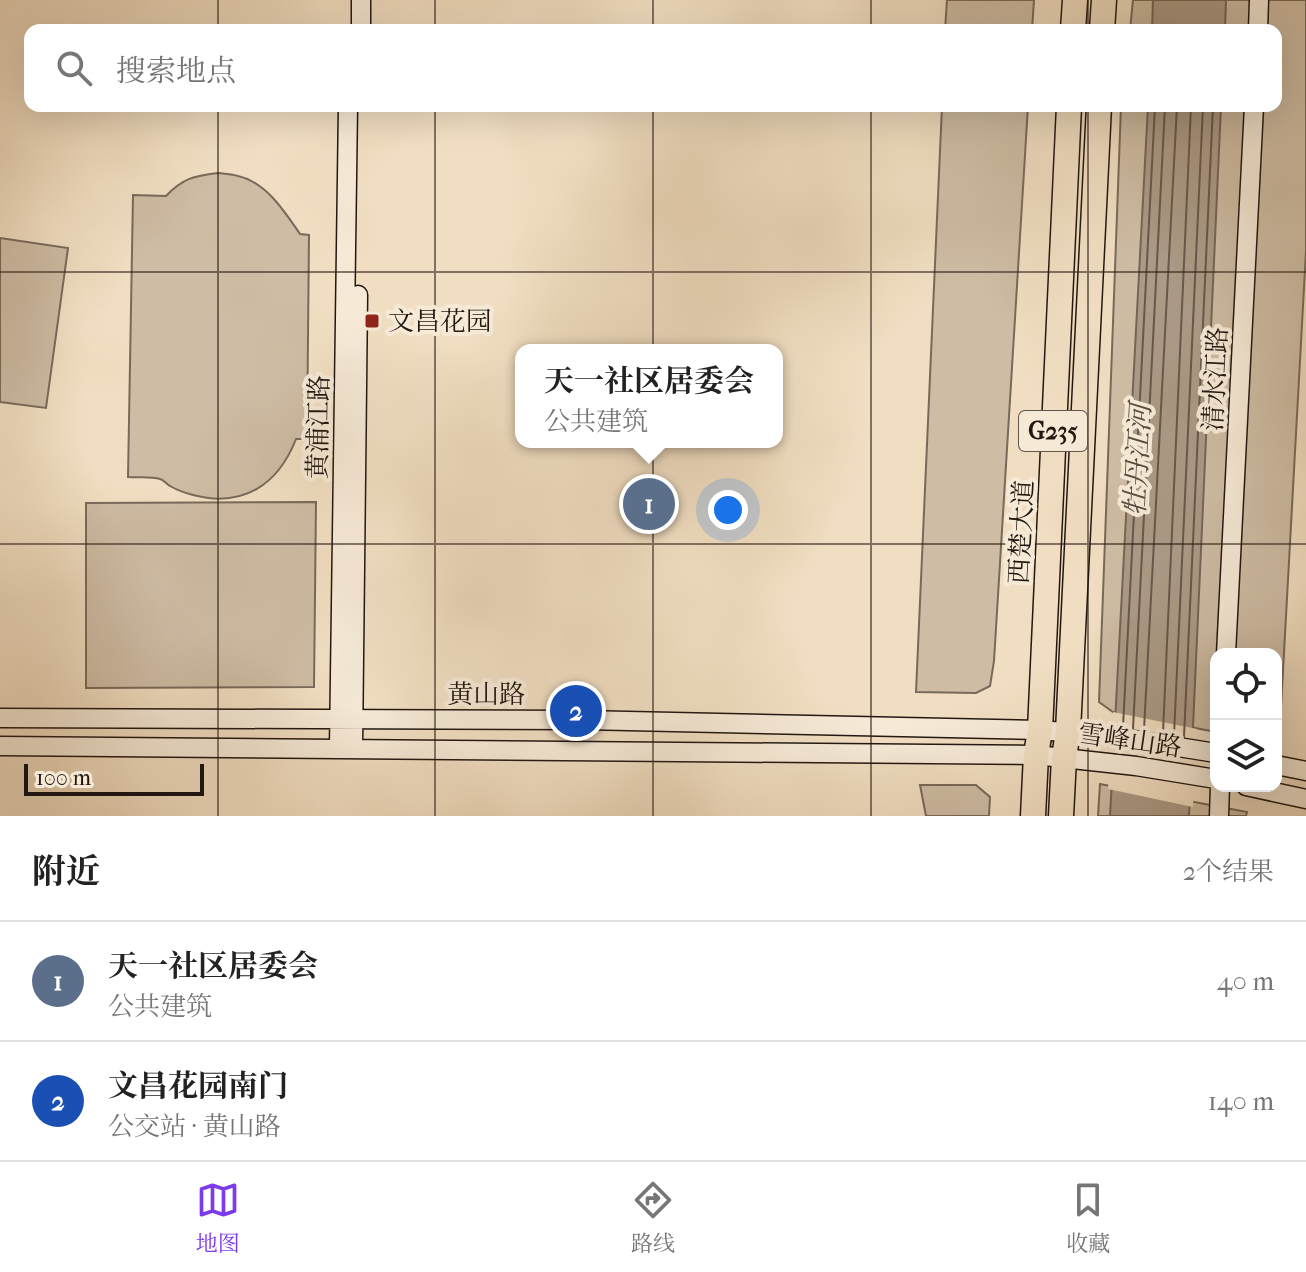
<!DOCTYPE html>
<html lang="zh">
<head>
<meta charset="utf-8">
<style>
	body { margin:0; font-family:"IM FELL French Canon","Noto Serif SC",serif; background:#f6f6f6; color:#222 }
	.controls { position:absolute; right:24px; bottom:24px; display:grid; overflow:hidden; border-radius:16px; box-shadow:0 8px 32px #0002 }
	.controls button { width:72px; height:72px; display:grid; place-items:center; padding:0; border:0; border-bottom:2px solid #e0e0e0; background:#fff; color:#222; font:40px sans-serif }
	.scale { position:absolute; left:24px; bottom:20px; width:180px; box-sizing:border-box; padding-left:8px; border:4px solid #221711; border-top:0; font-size:22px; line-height:28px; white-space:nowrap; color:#221711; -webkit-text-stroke:6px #f6ead7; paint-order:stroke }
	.you { position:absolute; left:728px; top:510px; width:28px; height:28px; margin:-20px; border:6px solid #fff; border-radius:50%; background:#1a73e8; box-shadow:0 0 0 12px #1a73e833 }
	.badge { display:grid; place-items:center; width:52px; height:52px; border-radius:50%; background:#7c3aed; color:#fff; font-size:26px; font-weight:700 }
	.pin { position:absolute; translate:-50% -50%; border:4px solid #fff; box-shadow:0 2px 8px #0006 }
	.popup { position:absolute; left:515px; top:344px; width:268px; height:104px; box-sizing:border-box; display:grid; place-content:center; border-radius:16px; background:#fff; filter:drop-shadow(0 2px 6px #0005); font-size:26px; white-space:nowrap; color:#767676 }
	.popup b { font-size:30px; color:#222 }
	.popup::after { content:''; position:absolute; left:50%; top:100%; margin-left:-16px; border:16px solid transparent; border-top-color:#fff }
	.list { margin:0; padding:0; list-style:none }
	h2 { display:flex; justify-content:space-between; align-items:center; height:104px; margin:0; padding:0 32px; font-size:34px }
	h2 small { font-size:26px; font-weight:400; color:#767676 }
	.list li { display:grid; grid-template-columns:52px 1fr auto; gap:24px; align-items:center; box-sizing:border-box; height:120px; padding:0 32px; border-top:2px solid #e0e0e0 }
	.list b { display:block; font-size:30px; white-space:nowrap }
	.list p { margin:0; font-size:26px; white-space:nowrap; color:#767676 }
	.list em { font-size:26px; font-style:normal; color:#767676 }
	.icon { flex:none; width:44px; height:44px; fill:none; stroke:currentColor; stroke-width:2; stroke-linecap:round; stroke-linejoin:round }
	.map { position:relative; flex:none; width:1306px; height:816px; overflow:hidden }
	.search { position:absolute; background:#fff; box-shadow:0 8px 32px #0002; left:24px; right:24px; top:24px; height:88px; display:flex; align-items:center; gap:20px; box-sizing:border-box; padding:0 28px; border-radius:16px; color:#767676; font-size:30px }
	.sheet { height:344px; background:#fff }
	nav { display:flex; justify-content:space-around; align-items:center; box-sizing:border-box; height:112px; border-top:2px solid #e0e0e0; background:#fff; font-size:22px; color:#767676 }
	nav a { display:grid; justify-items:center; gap:4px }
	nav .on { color:#7c3aed }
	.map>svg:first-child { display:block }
</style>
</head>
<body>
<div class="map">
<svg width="1306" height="816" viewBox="0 0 1306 816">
	<rect width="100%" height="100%" fill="#f1dec2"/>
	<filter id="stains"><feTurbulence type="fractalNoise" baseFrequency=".0025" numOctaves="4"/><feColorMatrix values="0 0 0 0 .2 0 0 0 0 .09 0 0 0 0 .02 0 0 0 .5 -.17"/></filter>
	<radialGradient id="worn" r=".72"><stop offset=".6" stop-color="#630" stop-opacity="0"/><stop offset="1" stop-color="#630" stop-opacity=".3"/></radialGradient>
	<path fill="#cebca4" stroke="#786a5a" stroke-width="2" d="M947,0H1034L1032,30H945Z
		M1133,0H1306V251L1279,744L1276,743V654H1216V732L1113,712L1099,702L1121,106H1276V30H1130Z
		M942,106H1028L994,661L990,686L976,693L916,692Z
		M218,173C225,174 232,174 238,176C266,182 285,212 300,234L309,235L307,439H296C278,485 243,508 193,495C185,493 177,490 170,486C166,484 164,480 160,479C151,476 138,478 128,477L133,195L166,196C183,178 194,176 218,173Z
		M0,238L68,248L46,408L0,402Z
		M316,502L314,687L86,688V503Z
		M1100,784L1247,812L1246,816H1098Z
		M920,785H976L990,797L989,816H926Z"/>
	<path fill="#ab9a86" stroke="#746657" stroke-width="2" d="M1153,0H1226L1225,30H1152Z
		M1148,106H1221L1189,816H1110Z"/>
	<path fill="#f1dec2" d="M1113,712L1197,729L1193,807L1108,789Z"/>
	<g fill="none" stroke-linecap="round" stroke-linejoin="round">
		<path stroke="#66584c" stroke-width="2" d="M1123,727L1155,106
			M1133,729L1165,106
			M1144,730L1177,106
			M1163,733L1191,106
			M1174,735L1203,106
			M1184,737L1213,106"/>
		<g stroke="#221711" stroke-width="21">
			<path id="secondary" d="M361,30V0
				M1258,30L1259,0
				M1226,654L1254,106
				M0,718L583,720L1040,730L1109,736L1216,753
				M0,746L1036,755L1136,766L1216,779
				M339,748L348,106
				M353,748L358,295
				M1276,765L1306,771
				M1246,786L1306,799
				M1219,816L1220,786"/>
		</g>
		<g stroke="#221711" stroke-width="27">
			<path id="highway" d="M1073,30L1075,0
				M1102,30L1104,0
				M1033,816L1036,755L1040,730L1069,106
				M1061,816L1064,758L1068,731L1099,106"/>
		</g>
		<use href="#secondary" stroke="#f6ead7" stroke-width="18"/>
		<use href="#highway" stroke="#f1dec2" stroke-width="24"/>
	</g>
	<path fill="none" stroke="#221711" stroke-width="2" stroke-opacity="0.55" d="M218,0V30M435,0V30M653,0V30M871,0V30M1088,0V30M218,106V816M435,106V816M653,106V816M871,106V816M1088,106V816M0,272H1306M0,544H1306"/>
	<rect fill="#8f2418" stroke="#f6ead7" stroke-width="3" x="364" y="313" width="16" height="16" rx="4"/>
	<g text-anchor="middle" stroke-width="8" stroke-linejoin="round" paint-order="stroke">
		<rect fill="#f6ead7" stroke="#62564c" stroke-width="2" x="1019" y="411" width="68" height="40" rx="6"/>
		<g font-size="24" font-weight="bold" fill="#221711">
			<text x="1053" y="439">G235</text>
		</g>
		<g font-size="26" fill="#221711" stroke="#f6ead7" text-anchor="start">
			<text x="388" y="330">文昌花园</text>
		</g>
		<g font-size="26" fill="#221711" stroke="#f6ead7">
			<text transform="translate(1215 379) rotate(-87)" y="9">清水江路</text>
			<text transform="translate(318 427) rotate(-89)" y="9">黄浦江路</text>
			<text transform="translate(1021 532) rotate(-87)" y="9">西楚大道</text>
			<text x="486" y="703">黄山路</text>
			<text transform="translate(1130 740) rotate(8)" y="9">雪峰山路</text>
		</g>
		<g font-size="28" font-style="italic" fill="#594b40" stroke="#f6ead7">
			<text transform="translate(1137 460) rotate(-87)" y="10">牡丹江河</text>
		</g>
	</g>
	<rect width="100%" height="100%" filter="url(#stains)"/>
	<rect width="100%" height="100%" fill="url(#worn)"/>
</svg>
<div class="controls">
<button><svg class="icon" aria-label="locate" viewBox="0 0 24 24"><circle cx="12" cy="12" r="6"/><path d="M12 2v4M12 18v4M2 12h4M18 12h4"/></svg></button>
<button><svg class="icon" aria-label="layers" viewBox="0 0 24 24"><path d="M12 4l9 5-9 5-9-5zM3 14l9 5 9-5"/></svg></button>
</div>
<div class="scale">100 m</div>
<div class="you"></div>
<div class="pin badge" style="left:649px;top:504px;background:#5c6f8a">1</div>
<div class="popup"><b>天一社区居委会</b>公共建筑</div>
<div class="pin badge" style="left:576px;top:711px;background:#1a4fb4">2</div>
<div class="search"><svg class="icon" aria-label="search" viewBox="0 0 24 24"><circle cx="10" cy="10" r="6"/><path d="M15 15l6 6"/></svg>搜索地点</div>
</div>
<section class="sheet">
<h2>附近<small>2个结果</small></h2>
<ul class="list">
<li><span class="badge" style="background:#5c6f8a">1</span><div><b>天一社区居委会</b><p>公共建筑</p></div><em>40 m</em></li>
<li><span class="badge" style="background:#1a4fb4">2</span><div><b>文昌花园南门</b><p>公交站 · 黄山路</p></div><em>140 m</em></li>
</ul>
</section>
<nav>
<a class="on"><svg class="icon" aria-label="map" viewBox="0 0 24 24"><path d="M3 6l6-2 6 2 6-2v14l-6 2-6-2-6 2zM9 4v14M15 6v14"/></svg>地图</a>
<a><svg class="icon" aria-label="directions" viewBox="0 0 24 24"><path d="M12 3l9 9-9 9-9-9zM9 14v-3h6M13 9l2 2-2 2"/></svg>路线</a>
<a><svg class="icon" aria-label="saved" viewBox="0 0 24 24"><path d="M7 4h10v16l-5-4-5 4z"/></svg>收藏</a>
</nav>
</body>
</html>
